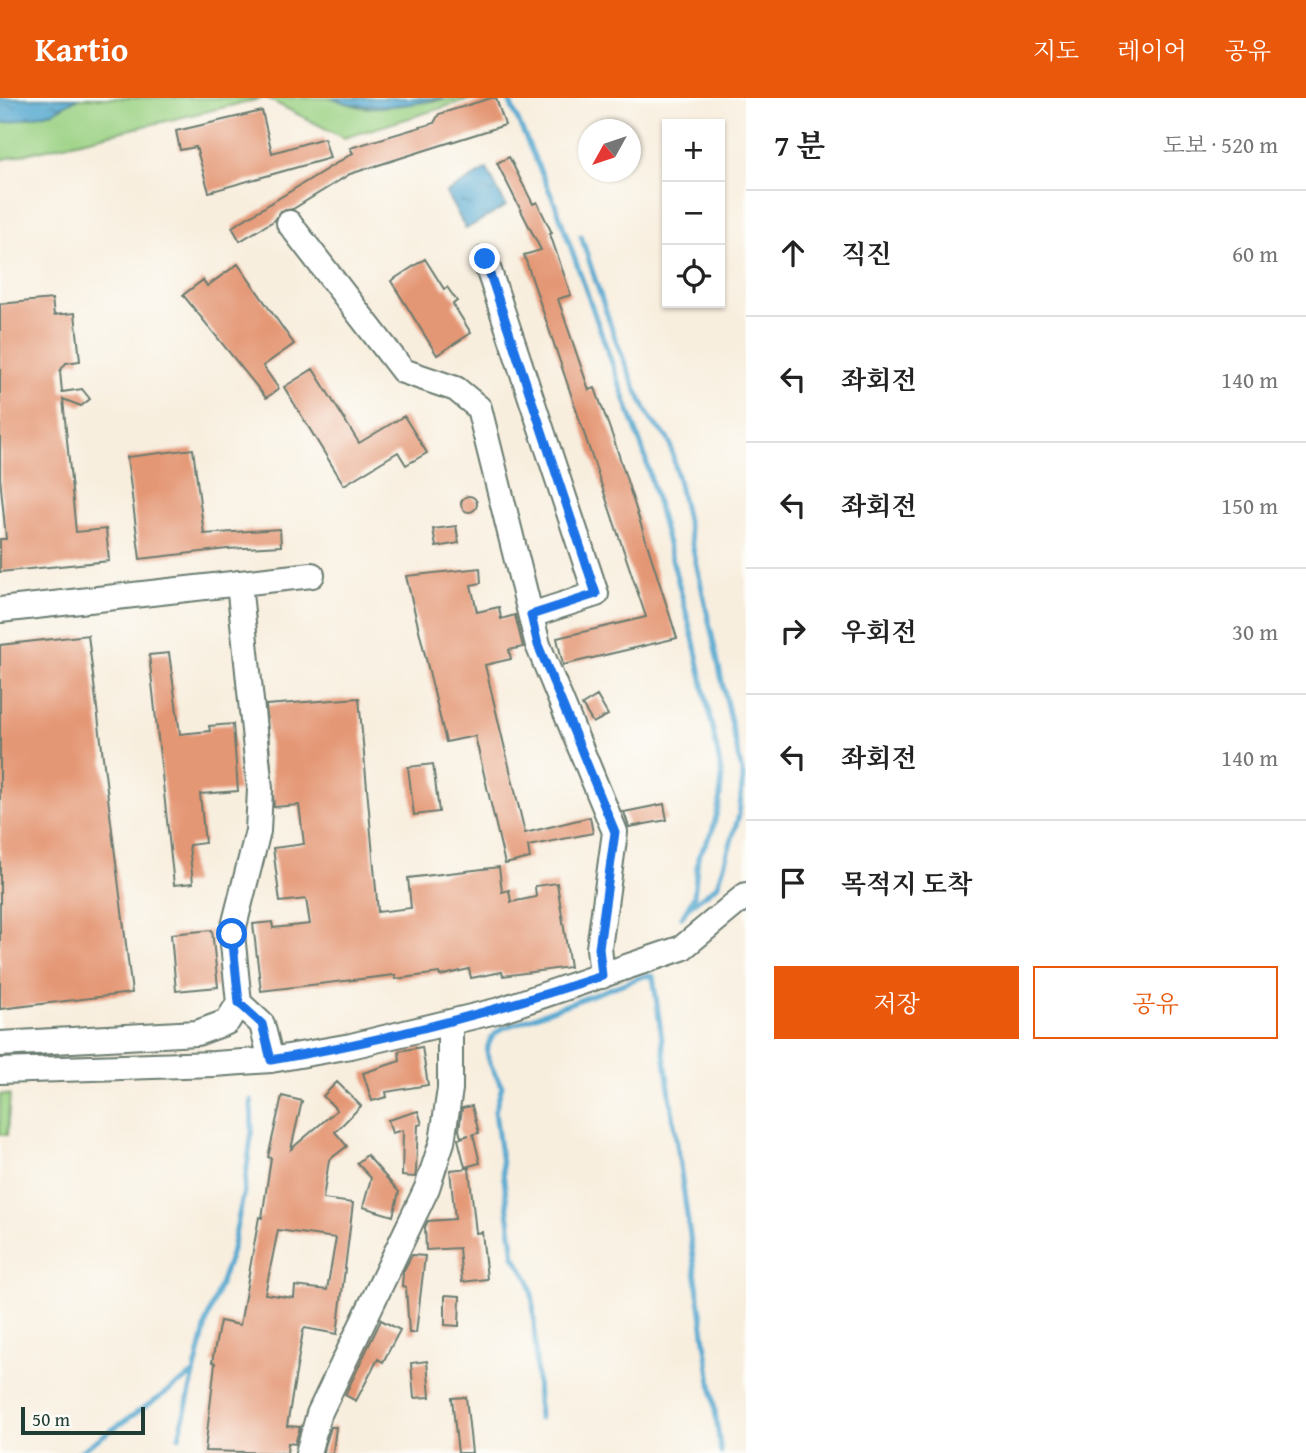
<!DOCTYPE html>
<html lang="ko">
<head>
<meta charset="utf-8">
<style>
	body { margin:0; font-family:"Gentium Book Plus","Noto Serif KR",serif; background:#f2f2f2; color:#222 }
	.controls { position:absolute; right:21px; top:21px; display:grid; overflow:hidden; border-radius:0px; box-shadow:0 2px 5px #0004 }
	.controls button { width:63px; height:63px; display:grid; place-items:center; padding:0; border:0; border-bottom:2px solid #e0e0e0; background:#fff; color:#222; font:35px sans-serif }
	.compass { position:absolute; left:578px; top:21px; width:63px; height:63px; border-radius:50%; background:#fff; box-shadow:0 2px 5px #0004; rotate:230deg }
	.scale { position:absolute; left:21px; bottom:18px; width:124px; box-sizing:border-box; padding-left:7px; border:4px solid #1f3d34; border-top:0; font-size:19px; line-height:24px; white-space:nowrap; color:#1f3d34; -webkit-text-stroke:5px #fdfcf7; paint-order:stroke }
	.stop { position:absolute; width:21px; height:21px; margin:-16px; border:5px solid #1a73e8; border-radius:50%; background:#fff }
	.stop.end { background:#1a73e8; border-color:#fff; box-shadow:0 2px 7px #0008 }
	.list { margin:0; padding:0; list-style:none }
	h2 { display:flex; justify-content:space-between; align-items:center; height:91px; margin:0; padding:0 28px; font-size:30px }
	h2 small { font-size:23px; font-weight:400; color:#767676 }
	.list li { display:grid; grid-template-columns:46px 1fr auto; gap:21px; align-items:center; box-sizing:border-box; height:126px; padding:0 28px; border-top:2px solid #e0e0e0 }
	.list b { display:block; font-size:26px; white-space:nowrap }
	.list em { font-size:23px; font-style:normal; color:#767676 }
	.actions { display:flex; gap:14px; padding:21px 28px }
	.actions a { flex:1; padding:16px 0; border:2px solid #ea580c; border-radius:0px; text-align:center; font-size:24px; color:#ea580c }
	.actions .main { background:#ea580c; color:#fff }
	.icon { flex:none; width:38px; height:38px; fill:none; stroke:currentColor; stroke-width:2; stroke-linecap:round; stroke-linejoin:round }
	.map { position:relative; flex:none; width:746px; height:1355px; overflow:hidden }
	header { display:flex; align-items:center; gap:42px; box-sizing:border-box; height:98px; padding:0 35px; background:#ea580c; color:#fff }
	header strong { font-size:33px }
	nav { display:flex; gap:38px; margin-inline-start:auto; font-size:24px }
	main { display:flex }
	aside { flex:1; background:#fff }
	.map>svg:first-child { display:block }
</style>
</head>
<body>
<header>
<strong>Kartio</strong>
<nav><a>지도</a><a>레이어</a><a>공유</a></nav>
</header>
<main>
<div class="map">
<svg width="746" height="1355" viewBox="0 0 746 1355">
	<defs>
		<pattern id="water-ripples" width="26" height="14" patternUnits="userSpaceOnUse" patternTransform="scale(1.75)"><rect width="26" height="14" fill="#53a7cf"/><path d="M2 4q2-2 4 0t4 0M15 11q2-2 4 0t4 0" fill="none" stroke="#4489a9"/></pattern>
	</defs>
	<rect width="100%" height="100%" fill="#fdfcf7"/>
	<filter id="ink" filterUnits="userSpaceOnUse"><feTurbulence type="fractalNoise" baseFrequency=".0143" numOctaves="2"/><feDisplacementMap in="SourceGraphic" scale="14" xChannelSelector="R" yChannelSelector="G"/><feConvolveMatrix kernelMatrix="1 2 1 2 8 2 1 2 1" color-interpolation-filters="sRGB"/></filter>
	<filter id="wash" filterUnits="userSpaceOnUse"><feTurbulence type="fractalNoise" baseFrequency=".00686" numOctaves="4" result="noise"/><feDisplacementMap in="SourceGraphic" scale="28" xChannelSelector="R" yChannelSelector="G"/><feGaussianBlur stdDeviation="1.57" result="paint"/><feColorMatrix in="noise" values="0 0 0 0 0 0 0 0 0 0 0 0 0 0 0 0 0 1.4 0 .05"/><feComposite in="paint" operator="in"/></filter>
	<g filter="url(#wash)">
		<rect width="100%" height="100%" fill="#f8eede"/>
		<path fill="#9bd284" stroke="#5d885c" stroke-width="2" d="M78,0H264L0,62V24L53,14Z
			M266,0C287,0 311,0 331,0C343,2 354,10 367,10C403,9 438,0 474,0L344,40Z
			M0,996L10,997L7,1037H0Z"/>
		<path fill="url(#water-ripples)" stroke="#397282" stroke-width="2" d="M0,0H78L53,14L6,25L0,24Z
			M333,0H443C410,7 363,15 333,0Z
			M487,71L506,108L466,131L446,95Z"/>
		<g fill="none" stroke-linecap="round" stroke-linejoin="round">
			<path stroke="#53a7cf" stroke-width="5" d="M508,0L556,108L644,355L694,544L716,647L722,679L719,706L712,734L698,759L694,798L682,819
				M581,138C601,199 620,263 650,320C656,330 665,334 670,345L743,679L739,717L718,787L690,808
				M539,1321L533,1202L529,1182L514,1158L495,1013L502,988C491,969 476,949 501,931L644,878H653L721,1355
				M179,1339L207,1222L231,1156L244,1093L252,1032L251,1002
				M78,1355L193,1276"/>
		</g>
		<g id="blocks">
			<path fill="#e49774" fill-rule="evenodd" d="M491,0H496L505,27L350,76L293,111L281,113L275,122L240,143L232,129L353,55L350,50L434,25L439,16Z
				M262,13L272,55L324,40L330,60L209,94L196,49L180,52L176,33Z
				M509,59L533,106L537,104L552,135L550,136L571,197L558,201L589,292L595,290L615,345L677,540L563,567L557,540L646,519L524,157L541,152L497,65Z
				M425,161L444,191L447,189L457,203L453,206L471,235L437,257L391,183Z
				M238,166L294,246L263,268L279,291L266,300L183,197L203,182L207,188Z
				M52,201L54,217L75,215L80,263L66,265L60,273L62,294L82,291L90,301L81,308L63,301L76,434L106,431L109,463L0,474V441H6L0,379V206Z
				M313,271L359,345L404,318L427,355L406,367L398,354L344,387L284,289Z
				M193,351L204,436L280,431L281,448L227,451L140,461L127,359Z
				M461 406a8 8 0 1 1 16 0a8 8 0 1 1-16 0Z
				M456,428L459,445L436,449L433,431Z
				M480,470L481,485L471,487L477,514L499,509L501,521L515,517L523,549L509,552L511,561L485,567L525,735L590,719L593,735L528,748L530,760L505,766L475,638L446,644L406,478Z
				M88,537L132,895L0,911V547Z
				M169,555L180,636L210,633L209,628L233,626L238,693L200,696L205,745L189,747L193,785L174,787L149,557Z
				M597,598L608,617L593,625L582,607Z
				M359,600L378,814L411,810L408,780L499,769L502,794L509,792L511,804L536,799L535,788L557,785L570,869L503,878L502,874L471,880L469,871L440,878L439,875L395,881V877L261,893L253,826L272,824L273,830L310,826L306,801L280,804L273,750L304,746L299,707L274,709L266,607Z
				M433,666L439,714L414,717L408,669Z
				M664,706L667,722L629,729L624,714Z
				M212,832L218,889L176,893L171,836Z
				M422,949L428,987L386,994L387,999L372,1003L363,975L400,963L399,953Z
				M337,984L361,1008L335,1034L347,1048L329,1062L323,1101L353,1105L337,1236L305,1230L303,1233L287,1328L300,1329L295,1346L288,1345L287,1355L205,1353L215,1265L212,1264L220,1223L240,1227L259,1119L262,1120L271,1060L268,1059L282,998L302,1003L291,1051L337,1012L323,998ZM278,1132L336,1140L327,1192L295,1188L294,1200L265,1196Z
				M472,1008L479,1035L473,1036L480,1065L465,1069L458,1041L469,1037L461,1039L459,1032L462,1010Z
				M418,1013L422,1026L418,1027L416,1074L415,1079L402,1078L403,1032L392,1035L388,1022Z
				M367,1057L399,1094L393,1118L363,1109L371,1080L357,1065Z
				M469,1070L476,1135L482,1134L487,1181L462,1184L459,1150L426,1152L425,1129L428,1123L455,1121L450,1072Z
				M412,1157L425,1158L416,1235H409L406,1189L402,1188L403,1174Z
				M445,1197L460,1198L459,1228L445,1227Z
				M381,1222L400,1232L383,1264L378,1261L356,1303L345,1297Z
				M427,1263L430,1299L414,1300L411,1265Z
				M466,1299L472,1355H458L452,1300Z
				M331,1329H336L333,1355H323Z"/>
		</g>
	</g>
	<g filter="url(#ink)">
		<use href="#blocks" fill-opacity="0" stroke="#6b7b70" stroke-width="2"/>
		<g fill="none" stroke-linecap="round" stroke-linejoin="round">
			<g stroke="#6b7b70" stroke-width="28">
				<path id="minor" d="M289,125L403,273L456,291L479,310L538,547L615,734L599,850L602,878
					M485,161L596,496L531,517
					M239,485L260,691L258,733L232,836L239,905L262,926L271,962
					M0,512L312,477
					M0,946L197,935L227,924L239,905
					M0,973L214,966L271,962L351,948L500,912L682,850L746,797
					M308,1355L319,1316L427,1090L442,1044L450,991V924"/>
			</g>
			<use href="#minor" stroke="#fff" stroke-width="24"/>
		</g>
	</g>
	<g fill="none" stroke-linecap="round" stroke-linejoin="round" filter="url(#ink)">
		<path stroke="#1a73e8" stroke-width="9" d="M232,836L239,905L262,926L271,962C384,943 493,914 602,878L599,850L615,734L538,547L531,517L596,496L485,161"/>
	</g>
</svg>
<div class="controls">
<button>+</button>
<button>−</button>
<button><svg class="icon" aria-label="locate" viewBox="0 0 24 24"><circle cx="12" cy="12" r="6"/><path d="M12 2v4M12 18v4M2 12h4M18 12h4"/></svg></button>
</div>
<svg class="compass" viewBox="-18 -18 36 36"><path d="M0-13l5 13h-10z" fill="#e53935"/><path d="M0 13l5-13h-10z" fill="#767676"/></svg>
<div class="scale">50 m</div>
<div class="stop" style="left:232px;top:836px"></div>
<div class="stop end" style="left:485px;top:161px"></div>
</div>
<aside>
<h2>7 분<small>도보 · 520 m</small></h2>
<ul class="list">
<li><svg class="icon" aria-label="ahead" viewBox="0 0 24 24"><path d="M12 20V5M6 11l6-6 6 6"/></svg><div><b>직진</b></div><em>60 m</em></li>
<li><svg class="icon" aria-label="left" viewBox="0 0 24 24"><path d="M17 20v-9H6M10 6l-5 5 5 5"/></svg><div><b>좌회전</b></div><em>140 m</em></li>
<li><svg class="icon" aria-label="left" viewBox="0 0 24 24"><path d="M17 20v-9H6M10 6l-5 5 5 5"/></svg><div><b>좌회전</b></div><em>150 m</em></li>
<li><svg class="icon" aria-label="right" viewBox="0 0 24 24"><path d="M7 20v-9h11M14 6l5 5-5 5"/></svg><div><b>우회전</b></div><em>30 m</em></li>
<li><svg class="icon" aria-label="left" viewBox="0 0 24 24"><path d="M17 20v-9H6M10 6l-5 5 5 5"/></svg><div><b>좌회전</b></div><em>140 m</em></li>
<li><svg class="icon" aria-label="arrive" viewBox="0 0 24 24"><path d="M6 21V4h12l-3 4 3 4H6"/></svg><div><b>목적지 도착</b></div></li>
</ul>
<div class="actions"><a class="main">저장</a><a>공유</a></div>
</aside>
</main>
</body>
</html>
